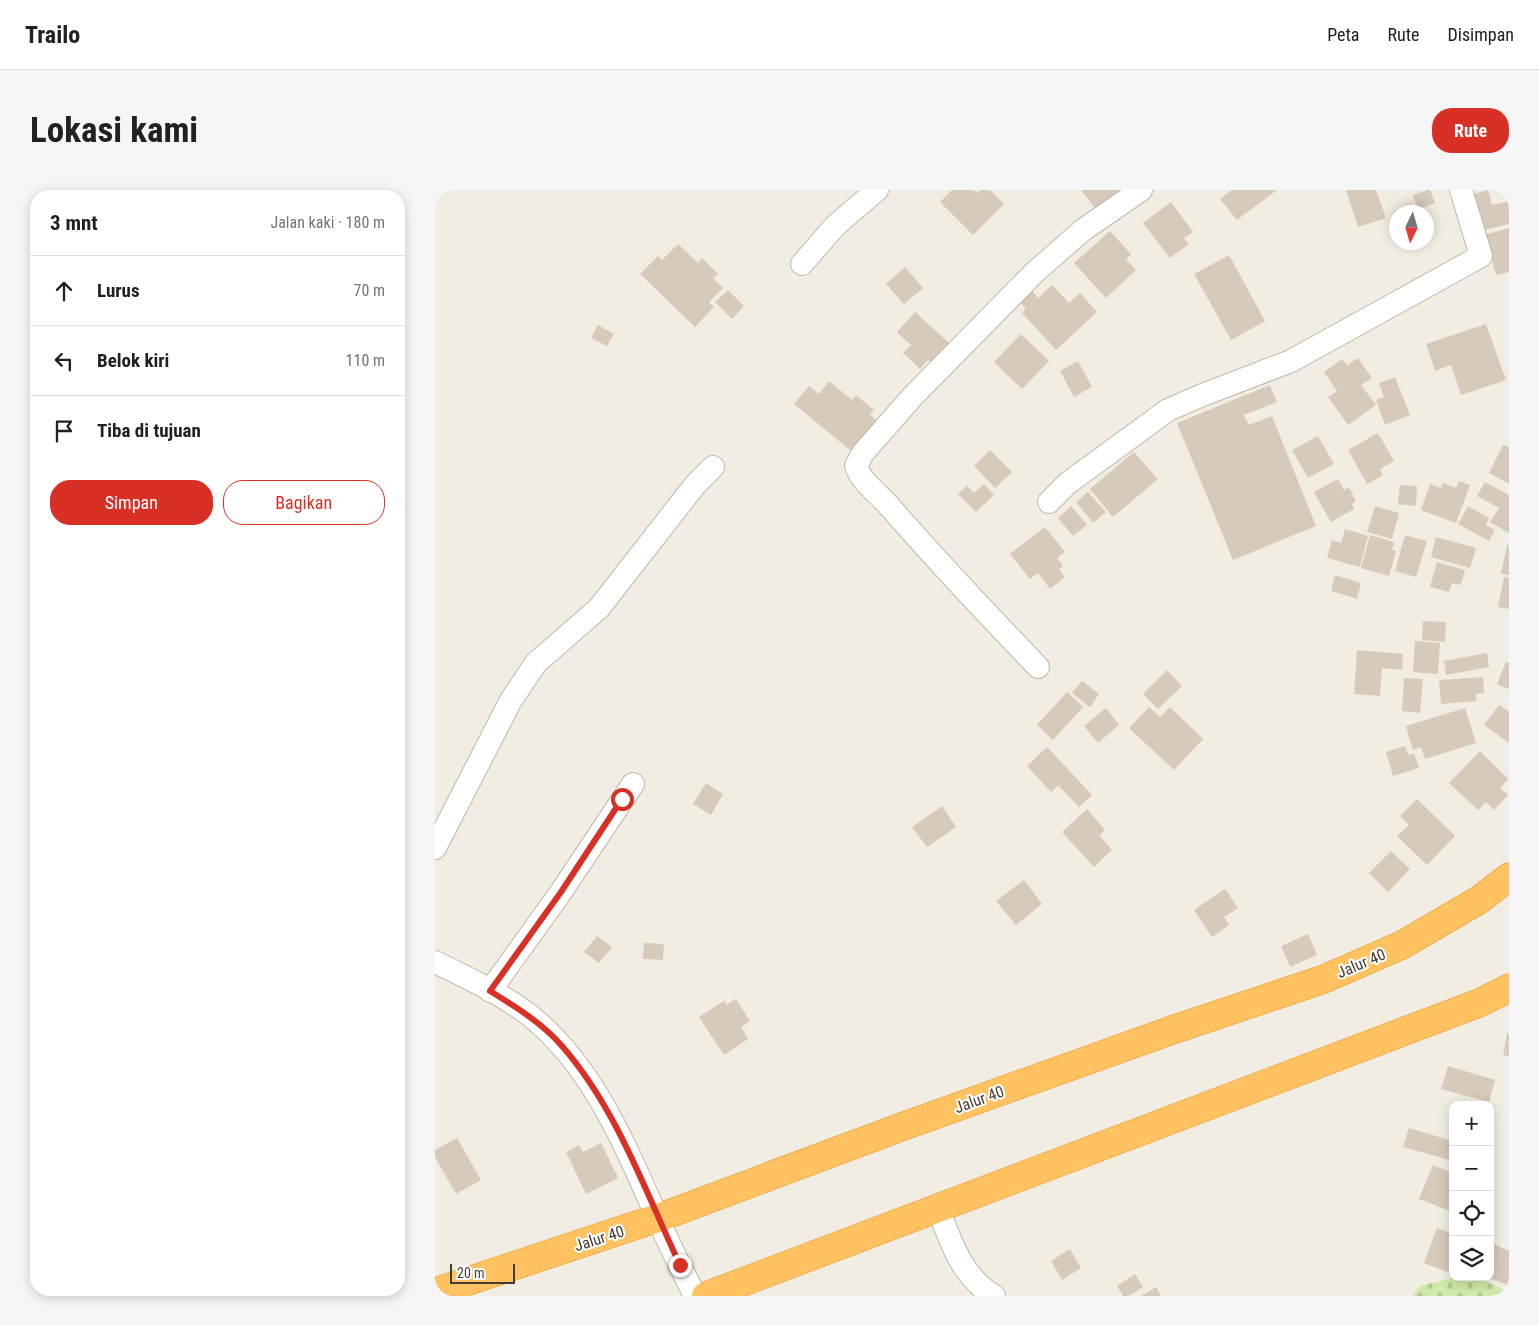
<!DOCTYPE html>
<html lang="id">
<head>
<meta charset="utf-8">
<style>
	body { margin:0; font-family:"Roboto Condensed",sans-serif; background:#f6f6f6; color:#202124 }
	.controls { position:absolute; right:15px; bottom:15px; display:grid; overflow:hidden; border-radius:10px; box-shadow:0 2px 12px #0003 }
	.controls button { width:45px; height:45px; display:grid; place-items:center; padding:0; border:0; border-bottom:1px solid #e0e0e0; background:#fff; color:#202124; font:25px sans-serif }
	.compass { position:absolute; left:954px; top:15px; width:45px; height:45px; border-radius:50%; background:#fff; box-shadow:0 2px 12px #0003; rotate:185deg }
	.scale { position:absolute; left:15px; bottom:12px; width:65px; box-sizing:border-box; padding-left:5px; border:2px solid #443c33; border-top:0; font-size:14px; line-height:18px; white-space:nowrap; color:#443c33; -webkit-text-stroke:4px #fff; paint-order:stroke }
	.stop { position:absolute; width:15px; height:15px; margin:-11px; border:4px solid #d93025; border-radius:50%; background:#fff }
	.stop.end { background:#d93025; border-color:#fff; box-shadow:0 1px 5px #0008 }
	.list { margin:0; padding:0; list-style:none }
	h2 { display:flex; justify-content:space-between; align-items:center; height:65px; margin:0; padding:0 20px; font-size:21px }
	h2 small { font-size:16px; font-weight:400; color:#757577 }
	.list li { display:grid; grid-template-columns:32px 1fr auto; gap:15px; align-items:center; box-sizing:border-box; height:70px; padding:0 20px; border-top:1px solid #e0e0e0 }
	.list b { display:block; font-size:19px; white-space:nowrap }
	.list em { font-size:16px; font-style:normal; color:#757577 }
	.actions { display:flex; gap:10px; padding:15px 20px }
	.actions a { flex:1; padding:11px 0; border:1px solid #d93025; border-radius:20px; text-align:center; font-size:18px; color:#d93025 }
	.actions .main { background:#d93025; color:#fff }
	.icon { flex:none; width:28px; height:28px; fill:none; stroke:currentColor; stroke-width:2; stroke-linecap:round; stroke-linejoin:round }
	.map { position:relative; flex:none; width:1074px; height:1106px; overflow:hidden; border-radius:20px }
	header { display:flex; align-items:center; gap:30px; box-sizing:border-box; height:70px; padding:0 25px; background:#fff; border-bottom:1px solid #e0e0e0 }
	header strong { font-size:24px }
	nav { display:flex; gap:28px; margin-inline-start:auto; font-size:18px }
	.intro { display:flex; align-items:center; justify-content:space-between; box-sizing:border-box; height:120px; padding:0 30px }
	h1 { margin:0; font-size:35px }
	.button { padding:12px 22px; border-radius:20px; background:#d93025; color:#fff; font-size:18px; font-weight:700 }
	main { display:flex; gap:30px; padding:0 30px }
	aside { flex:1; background:#fff; border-radius:20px; box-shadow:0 2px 12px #0003 }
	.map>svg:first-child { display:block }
</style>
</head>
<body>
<header>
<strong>Trailo</strong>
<nav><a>Peta</a><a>Rute</a><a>Disimpan</a></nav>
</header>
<div class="intro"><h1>Lokasi kami</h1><a class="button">Rute</a></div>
<main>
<aside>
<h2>3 mnt<small>Jalan kaki · 180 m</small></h2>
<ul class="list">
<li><svg class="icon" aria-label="ahead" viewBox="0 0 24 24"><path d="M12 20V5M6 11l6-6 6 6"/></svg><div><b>Lurus</b></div><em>70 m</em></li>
<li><svg class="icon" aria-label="left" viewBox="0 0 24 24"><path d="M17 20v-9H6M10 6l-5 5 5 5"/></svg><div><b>Belok kiri</b></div><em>110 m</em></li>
<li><svg class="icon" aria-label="arrive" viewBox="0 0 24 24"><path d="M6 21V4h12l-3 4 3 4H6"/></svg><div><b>Tiba di tujuan</b></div></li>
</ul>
<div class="actions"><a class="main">Simpan</a><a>Bagikan</a></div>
</aside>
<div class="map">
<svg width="1074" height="1106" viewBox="0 0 1074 1106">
	<defs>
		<pattern id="cemetery-stones" width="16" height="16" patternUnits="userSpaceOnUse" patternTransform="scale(1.25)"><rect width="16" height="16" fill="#cfe9a8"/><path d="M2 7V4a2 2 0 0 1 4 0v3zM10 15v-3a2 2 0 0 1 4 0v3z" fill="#b3c991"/></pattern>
	</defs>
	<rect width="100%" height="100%" fill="#f2ede2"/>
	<path fill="url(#cemetery-stones)" d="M1022,1087L1043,1088L1074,1102V1106H978L985,1096Z"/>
	<path fill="#d7caba" d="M517,0H539L542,3L545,0H555L569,14L538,45L505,12Z
		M646,0H691L663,22Z
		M797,0H842L802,30L785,9Z
		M911,0H941L951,28L923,37Z
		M992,0H995L1000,13L983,19L978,5Z
		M1053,0L1057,15L1074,11V34L1042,42L1031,6Z
		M736,12L758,42L749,48L754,54L735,68L708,33Z
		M1074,38V82L1061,85L1055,63L1045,46Z
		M675,41L696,64L691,69L701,80L671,108L639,73Z
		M243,54L263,73L267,68L283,84L278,88L288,98L274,112L279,117L260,137L205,84L223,66L227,70Z
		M794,65L830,131L796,150L759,84Z
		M470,77L488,98L469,114L451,94Z
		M617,95L634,113L645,103L662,122L621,160L587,123L591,119L585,112L597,101L603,108Z
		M293,100L309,116L297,129L280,112Z
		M480,122L524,162L506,181L493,170L485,179L468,163L476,155L462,142Z
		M1051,134L1071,190L1026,205L1016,175L1000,181L991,154Z
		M163,135L179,144L172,156L156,148Z
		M586,144L614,171L587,199L559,172Z
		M923,168L937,188L926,195L941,215L913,235L893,207L902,201L889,182L907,169L912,175Z
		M643,171L657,197L639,207L625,181Z
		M960,187L975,225L950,235L941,210L949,207L944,193Z
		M394,191L417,210L421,205L439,220L435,225L447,235L427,270L359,214L374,196L384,204Z
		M835,195L842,212L809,225L814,235L837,226L881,336L798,370L742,233Z
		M943,243L959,271L945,279L948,285L932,294L913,260Z
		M883,246L899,274L873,288L857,260Z
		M1068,255L1074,257V294L1054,283Z
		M555,260L577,282L560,298L539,276Z
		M699,262L723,289L678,327L655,299Z
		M903,289L909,300L914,297L921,311L917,314L919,319L896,332L879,302Z
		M1024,291L1035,295L1021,333L986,320L995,294L1006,298L1008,293L1021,298Z
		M1050,292L1074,305V343L1055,332L1064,318L1042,306Z
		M549,294L559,305L541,322L523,304L532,296L539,303Z
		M965,295L982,296L981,316L963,314Z
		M653,302L671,322L658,333L641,312Z
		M636,316L652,335L638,346L623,328Z
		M940,316L964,323L957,349L932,342Z
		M1033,316L1054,328L1051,335L1060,340L1054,351L1023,334Z
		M610,337L630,362L622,368L628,376L624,379L630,387L615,399L603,383L595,389L575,364Z
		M910,339L933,346L925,377L892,368L897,350L906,353Z
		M935,345L959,352L957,360L961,361L954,386L926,378Z
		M970,345L992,351L981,387L960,381Z
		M1001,347L1041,358L1035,378L996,367Z
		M1072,355H1074V385L1066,384Z
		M1002,372L1030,380L1026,395L1017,393L1014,402L995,397Z
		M900,385L926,393L922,409L896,401Z
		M1069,387L1074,388V419L1063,417Z
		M988,431L1011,432L1010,452L987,450Z
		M980,451L1005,453L1003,484L978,482Z
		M922,460L968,464L967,480L947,478L945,506L919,504Z
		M1052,463L1054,477L1011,485L1009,471Z
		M1071,472L1074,473V499L1062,494Z
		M732,480L747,496L723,519L708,504Z
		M1048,487L1049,503L1041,504V511L1006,514L1004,490Z
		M969,488L988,489L985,523L967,521Z
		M647,491L664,504L655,517L637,503Z
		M632,502L648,517L618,550L602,535Z
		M1064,515L1074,522V553L1049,535Z
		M714,517L725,527L735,517L768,549L739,580L694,538Z
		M671,518L684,535L663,553L649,536Z
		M1030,518L1041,553L990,569L986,557L978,560L971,536Z
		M970,556L973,565L979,563L984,578L958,586L951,562Z
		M612,557L657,605L644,617L623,595L616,602L592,576Z
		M1045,561L1073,589L1065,598L1073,605L1059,620L1051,612L1043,620L1014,593Z
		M271,593L288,604L276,625L258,614Z
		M982,609L1020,646L992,675L962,646L974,635L965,626Z
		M507,616L521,637L492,657L477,637Z
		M652,619L670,640L664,645L677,660L659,677L627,642Z
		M956,661L975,679L953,702L934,683Z
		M589,690L607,714L581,735L561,711Z
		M790,699L803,718L789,727L794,735L777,747L759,720Z
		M873,744L882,765L855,777L846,756Z
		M162,746L177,757L164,773L149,762Z
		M209,753L229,754L228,770L208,769Z
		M301,809L315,831L306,837L313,849L289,865L264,827L289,811L291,815Z
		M1072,843L1074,844V866L1068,865Z
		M1013,876L1060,890L1054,912L1006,899Z
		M974,938L1018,951V971L968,957Z
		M22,948L46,990L21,1004L0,967V960Z
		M166,953L183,988L151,1004L131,962L144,955L148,962Z
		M998,975L1018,983V1022L984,1009Z
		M1002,1038L1018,1044V1084L989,1073Z
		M1055,1052L1074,1061V1096L1055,1088Z
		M635,1059L646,1078L627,1090L616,1071Z
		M700,1084L708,1097L693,1106H688L682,1096Z
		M721,1097L726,1106H706Z"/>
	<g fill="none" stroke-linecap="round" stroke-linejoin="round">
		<g stroke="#c1b7a8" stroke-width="24">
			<path id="street" d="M367,74L400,36L442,0
				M614,312L633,293L733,220L765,206L856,171L1046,66L1026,0
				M603,477C553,425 503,372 455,317C444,304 426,292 421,276L428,263L478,206L600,82L648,40L706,0
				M0,658L76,510L101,473L164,418L260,295L278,277
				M0,772C31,787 65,803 93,824C157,874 190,955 222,1027C234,1054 247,1080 260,1106
				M55,801L126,702L198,594
				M503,1018C516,1052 526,1086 559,1106"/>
		</g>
		<g stroke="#e5962a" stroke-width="29">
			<path id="highway" d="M0,1102L223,1028L469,936L740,839L889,789L967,755L1044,710L1074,687
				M271,1106L1044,813L1074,798"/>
		</g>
		<use href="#street" stroke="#fff" stroke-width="22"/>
		<use href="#highway" stroke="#ffc261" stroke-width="28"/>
	</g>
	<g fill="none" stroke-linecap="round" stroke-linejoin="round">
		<path stroke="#d93025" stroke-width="6" d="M187,609L126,702L55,801C81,817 107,833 127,856C182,919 210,1001 245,1075"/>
	</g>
	<g text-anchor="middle" stroke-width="4" stroke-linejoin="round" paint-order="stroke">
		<g font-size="16" fill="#443c33" stroke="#fff">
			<text transform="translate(926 773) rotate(-23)" y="6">Jalur 40</text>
			<text transform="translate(544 909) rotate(-20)" y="6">Jalur 40</text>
			<text transform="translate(164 1048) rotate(-18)" y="6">Jalur 40</text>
		</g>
	</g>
</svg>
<div class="controls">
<button>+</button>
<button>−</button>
<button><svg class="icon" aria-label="locate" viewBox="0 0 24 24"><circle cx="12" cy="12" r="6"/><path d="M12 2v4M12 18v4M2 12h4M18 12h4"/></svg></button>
<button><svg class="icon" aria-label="layers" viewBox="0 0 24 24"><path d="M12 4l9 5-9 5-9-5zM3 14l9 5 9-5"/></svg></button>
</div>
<svg class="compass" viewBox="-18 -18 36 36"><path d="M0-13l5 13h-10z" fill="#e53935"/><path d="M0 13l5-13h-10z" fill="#757577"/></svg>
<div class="scale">20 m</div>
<div class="stop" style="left:187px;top:609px"></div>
<div class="stop end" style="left:245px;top:1075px"></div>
</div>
</main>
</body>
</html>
